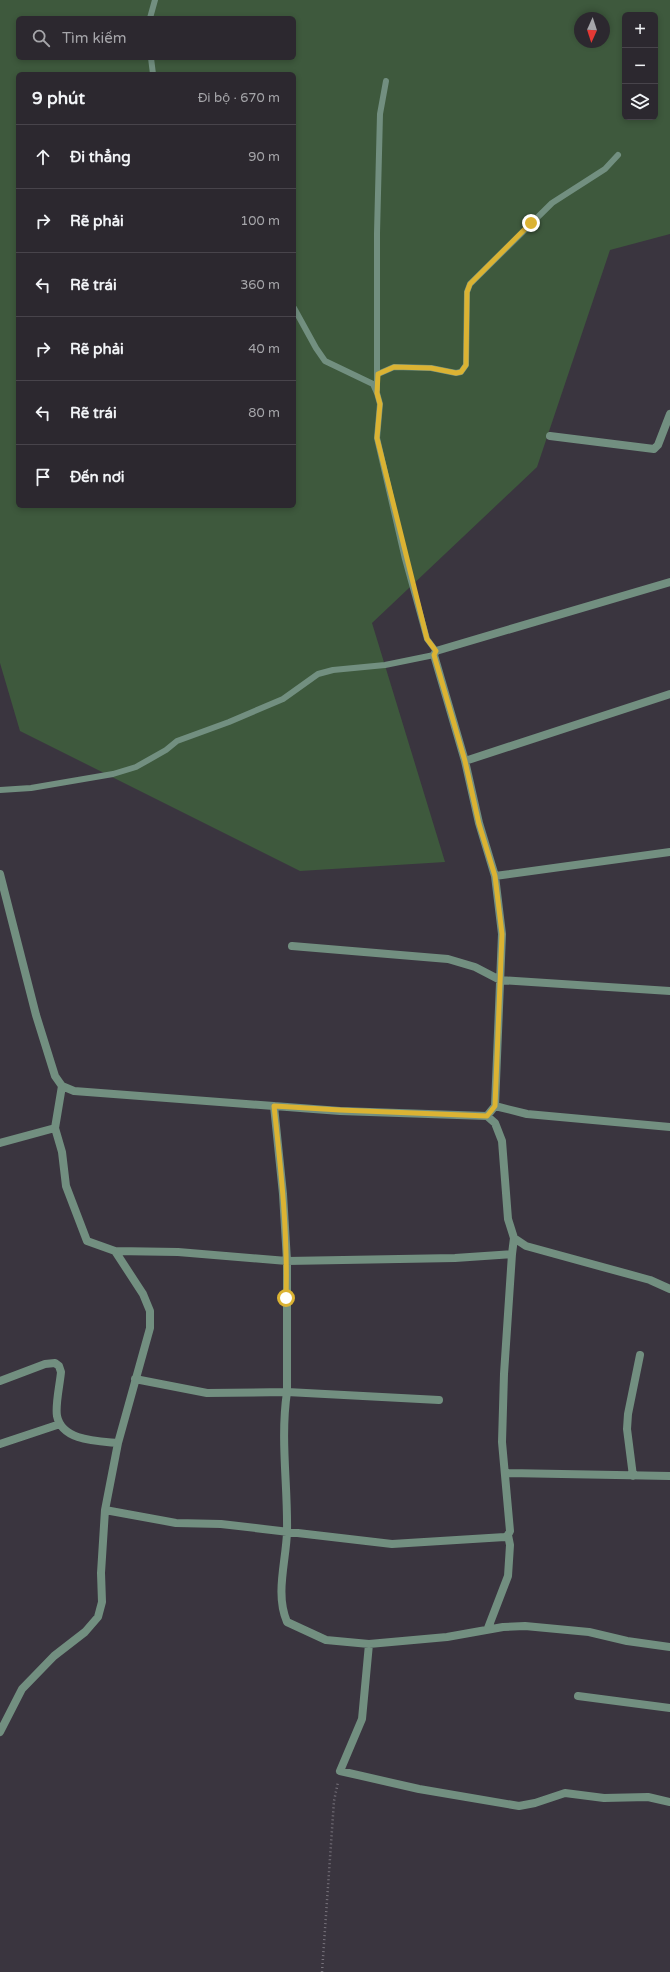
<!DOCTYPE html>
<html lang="vi">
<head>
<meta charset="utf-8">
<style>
	body { margin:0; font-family:"Varela Round",sans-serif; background:#38343b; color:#f1f3f6 }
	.controls { position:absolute; right:12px; top:12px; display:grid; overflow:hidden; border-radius:6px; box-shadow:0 2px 6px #0003 }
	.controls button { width:36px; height:36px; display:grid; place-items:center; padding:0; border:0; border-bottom:1px solid #48444b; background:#2c282f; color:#f1f3f6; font:20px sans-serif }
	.compass { position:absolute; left:574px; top:12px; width:36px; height:36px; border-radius:50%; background:#2c282f; box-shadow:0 2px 6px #0003; rotate:183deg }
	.stop { position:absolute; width:12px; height:12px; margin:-9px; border:3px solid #dbb333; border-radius:50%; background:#fff }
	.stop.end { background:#dbb333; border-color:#fff; box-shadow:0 1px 4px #0008 }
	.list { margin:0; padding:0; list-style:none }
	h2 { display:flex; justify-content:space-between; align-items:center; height:52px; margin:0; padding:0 16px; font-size:17px }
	h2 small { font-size:13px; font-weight:400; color:#a6a6aa }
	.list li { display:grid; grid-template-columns:26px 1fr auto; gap:12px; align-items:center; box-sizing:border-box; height:64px; padding:0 16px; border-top:1px solid #48444b }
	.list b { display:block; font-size:15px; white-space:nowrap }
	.list em { font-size:13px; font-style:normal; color:#a6a6aa }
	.icon { flex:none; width:22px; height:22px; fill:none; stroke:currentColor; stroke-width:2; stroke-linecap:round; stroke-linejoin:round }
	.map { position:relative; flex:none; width:670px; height:1972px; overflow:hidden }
	.search { position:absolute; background:#2c282f; box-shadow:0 2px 6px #0003; left:16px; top:16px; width:280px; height:44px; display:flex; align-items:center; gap:10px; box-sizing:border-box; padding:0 14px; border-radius:6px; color:#a6a6aa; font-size:15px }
	.panel { position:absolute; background:#2c282f; box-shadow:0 2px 6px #0003; left:16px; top:72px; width:280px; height:436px; border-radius:6px }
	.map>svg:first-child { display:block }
</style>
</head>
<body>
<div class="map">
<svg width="670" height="1972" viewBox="0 0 670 1972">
	<rect width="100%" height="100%" fill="#3a353f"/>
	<path fill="#3e593d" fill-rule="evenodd" d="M0,0H670V234L610,250L537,467L372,623L445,862L300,871L20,731L0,663ZM625,15H655V117H625ZM18,18H294V58H18ZM580,18H604V42H580ZM18,74H294V506H18Z"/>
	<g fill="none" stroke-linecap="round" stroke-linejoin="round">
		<path stroke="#78737c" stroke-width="2.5" stroke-dasharray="1 3" stroke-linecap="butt" d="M322,1972L334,1801L338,1782"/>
		<path stroke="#728f80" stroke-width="6" d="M150,18L155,0
			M151,58L153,74
			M294,308L316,348L325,361L373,384L377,393L380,404L377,438L405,559L427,639L436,651
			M378,374L394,367L431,368L456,373L461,372L466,365L467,292L470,284L552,203L605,169L618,155
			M377,390V233L380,114L386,81
			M0,790L31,788L113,774L136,767L166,750L177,741L229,722L283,699L318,674L333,670L385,665L434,655"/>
		<path stroke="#728f80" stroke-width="8" d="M550,436L654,449L658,445L670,414
			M465,761L670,694
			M0,874L36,1015L55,1076L62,1086L74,1091L340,1111L487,1116L495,1123L502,1141L508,1219L514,1238L526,1246L650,1280L670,1289
			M495,876L670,852
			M292,946L448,959L475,967L500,980L670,991
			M274,1106L283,1194L287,1261V1392C280,1439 288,1486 287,1532C286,1562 275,1594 287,1622L326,1640L369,1644L447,1637L503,1627L525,1626L589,1632L627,1641L670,1647
			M495,1106L502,934L495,876L479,823L465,761L434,655L436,651L670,582
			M487,1116L495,1106L527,1114L670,1127
			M0,1143L55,1128
			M115,1251L178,1252L287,1261L455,1258L512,1254
			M135,1379L207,1393L287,1392L439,1400
			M0,1381L45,1364L55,1363L59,1366L61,1372C60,1384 55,1405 57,1416C62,1441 97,1441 118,1443
			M0,1444L60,1424
			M505,1473L670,1476
			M633,1476L627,1429L628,1414L640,1355
			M105,1510L176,1523L221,1524L392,1544L505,1537L508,1535L510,1531L502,1442L504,1374L512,1254L514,1238
			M488,1628L508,1576L510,1545L508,1535
			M369,1644L362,1719L340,1771L419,1789L519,1806L535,1803L565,1793L604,1798L648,1797L670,1802
			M578,1696L670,1708
			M0,1732L22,1689L54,1656L85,1632L98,1617L102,1602L101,1573L105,1510L118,1443L150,1328V1311L143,1294L115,1251L87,1241L66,1186L62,1152L55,1128L62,1086"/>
	</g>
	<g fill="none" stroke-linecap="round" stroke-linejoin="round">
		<path stroke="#dbb333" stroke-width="5" d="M286,1298C288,1233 281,1170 274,1106L340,1110L487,1116L495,1106L502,934L495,876L479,824L465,761L434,655L436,651L427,639L377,438L380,404L377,393L378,374L394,367L431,368L456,373L461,372L466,365L467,292L470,284L531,223"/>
	</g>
</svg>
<div class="controls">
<button>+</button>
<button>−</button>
<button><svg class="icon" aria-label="layers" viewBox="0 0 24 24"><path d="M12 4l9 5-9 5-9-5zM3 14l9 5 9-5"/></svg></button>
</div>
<svg class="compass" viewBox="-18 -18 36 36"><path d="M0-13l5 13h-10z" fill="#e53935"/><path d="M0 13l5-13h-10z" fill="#a6a6aa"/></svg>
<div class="stop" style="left:286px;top:1298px"></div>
<div class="stop end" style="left:531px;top:223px"></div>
<div class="search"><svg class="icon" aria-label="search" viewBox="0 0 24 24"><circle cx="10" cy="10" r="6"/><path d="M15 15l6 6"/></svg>Tìm kiếm</div>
<section class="panel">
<h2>9 phút<small>Đi bộ · 670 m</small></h2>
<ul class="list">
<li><svg class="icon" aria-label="ahead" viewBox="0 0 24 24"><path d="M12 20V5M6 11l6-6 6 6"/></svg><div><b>Đi thẳng</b></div><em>90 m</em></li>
<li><svg class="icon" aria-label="right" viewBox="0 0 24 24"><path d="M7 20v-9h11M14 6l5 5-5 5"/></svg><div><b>Rẽ phải</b></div><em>100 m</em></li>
<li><svg class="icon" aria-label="left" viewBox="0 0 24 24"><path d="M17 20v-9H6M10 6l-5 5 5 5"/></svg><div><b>Rẽ trái</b></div><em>360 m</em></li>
<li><svg class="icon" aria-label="right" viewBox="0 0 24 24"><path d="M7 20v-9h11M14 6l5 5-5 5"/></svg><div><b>Rẽ phải</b></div><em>40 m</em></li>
<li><svg class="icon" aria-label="left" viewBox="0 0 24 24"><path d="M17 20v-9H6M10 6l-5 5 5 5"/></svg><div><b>Rẽ trái</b></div><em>80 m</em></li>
<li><svg class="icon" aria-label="arrive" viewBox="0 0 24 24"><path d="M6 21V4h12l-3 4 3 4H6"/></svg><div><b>Đến nơi</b></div></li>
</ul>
</section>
</div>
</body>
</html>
